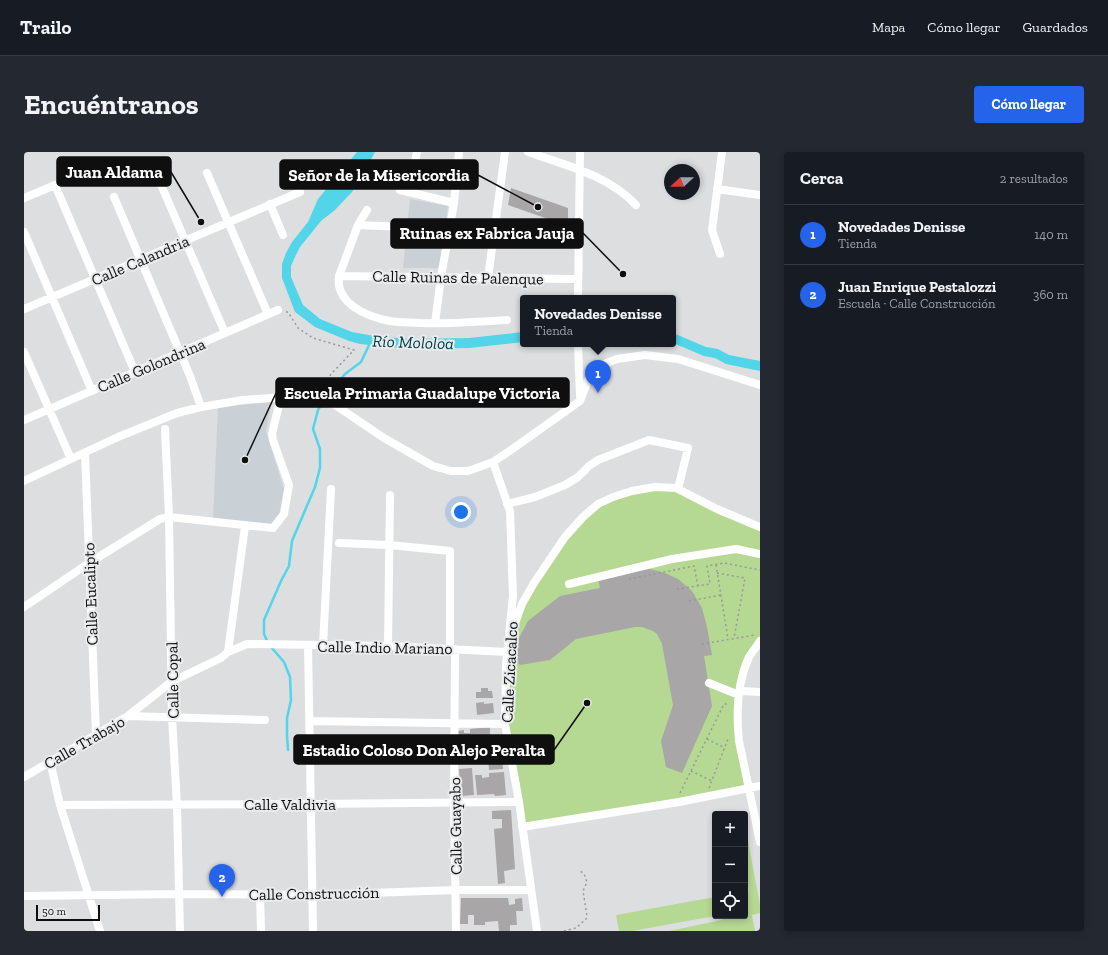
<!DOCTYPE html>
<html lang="es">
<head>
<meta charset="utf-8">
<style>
	body { margin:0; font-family:"Zilla Slab",serif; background:#242831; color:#f1f3f6 }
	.controls { position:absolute; right:12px; bottom:12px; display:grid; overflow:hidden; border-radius:4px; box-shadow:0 2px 6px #0003 }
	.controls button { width:36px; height:36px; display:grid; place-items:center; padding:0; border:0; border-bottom:1px solid #363941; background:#171b24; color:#f1f3f6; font:20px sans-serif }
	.compass { position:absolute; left:640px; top:12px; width:36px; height:36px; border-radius:50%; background:#171b24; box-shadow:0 2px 6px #0003; rotate:248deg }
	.scale { position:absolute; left:12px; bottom:10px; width:64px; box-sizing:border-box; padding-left:4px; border:2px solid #0f0f10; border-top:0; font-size:11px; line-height:14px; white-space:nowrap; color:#0f0f10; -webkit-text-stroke:3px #eaebed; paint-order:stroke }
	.you { position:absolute; left:437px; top:360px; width:14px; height:14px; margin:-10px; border:3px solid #fff; border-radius:50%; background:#1a73e8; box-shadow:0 0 0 6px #1a73e833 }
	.badge { display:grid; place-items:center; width:26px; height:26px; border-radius:50%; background:#2563eb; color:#fff; font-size:13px; font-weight:700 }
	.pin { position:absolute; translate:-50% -33px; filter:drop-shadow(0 1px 2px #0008) }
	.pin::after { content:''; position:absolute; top:21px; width:14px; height:12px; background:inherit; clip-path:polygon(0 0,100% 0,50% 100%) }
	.popup { position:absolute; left:496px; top:143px; width:156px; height:52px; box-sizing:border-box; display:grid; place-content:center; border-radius:4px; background:#171b24; filter:drop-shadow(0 1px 3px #0005); font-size:13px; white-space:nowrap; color:#9ea1a6 }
	.popup b { font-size:15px; color:#f1f3f6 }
	.popup::after { content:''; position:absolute; left:50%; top:100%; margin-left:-8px; border:8px solid transparent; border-top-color:#171b24 }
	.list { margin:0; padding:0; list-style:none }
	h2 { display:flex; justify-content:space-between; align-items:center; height:52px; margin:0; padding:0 16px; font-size:17px }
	h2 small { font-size:13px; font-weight:400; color:#9ea1a6 }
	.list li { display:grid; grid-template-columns:26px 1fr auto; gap:12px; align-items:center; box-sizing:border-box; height:60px; padding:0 16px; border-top:1px solid #363941 }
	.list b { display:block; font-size:15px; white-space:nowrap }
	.list p { margin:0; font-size:13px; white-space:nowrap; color:#9ea1a6 }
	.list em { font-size:13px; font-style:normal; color:#9ea1a6 }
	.icon { flex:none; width:22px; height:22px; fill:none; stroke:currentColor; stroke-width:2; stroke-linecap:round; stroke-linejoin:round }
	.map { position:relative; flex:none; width:736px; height:779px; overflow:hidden; border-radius:4px }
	header { display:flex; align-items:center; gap:24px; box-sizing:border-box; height:56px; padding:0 20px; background:#171b24; border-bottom:1px solid #363941 }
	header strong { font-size:19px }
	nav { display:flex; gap:22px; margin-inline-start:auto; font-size:14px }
	.intro { display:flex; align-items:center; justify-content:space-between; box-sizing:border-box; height:96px; padding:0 24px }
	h1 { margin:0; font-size:28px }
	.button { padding:10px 18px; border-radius:4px; background:#2563eb; color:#fff; font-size:14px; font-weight:700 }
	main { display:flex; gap:24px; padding:0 24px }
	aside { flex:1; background:#171b24; border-radius:4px; box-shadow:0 2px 6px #0003 }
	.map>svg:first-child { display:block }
</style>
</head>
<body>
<header>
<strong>Trailo</strong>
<nav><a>Mapa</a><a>Cómo llegar</a><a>Guardados</a></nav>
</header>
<div class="intro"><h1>Encuéntranos</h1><a class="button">Cómo llegar</a></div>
<main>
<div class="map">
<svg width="736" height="779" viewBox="0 0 736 779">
	<rect width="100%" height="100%" fill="#dddee0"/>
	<path fill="#c9d1d7" d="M386,47L424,54L416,116H379Z
		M248,250L242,279L260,337L255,363L247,373L189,367L194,255Z"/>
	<path fill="#b5d892" d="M645,335L736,375V489L726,505L714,552L725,636L498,675L481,572L484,497L498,452L559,365L589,345Z
		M721,672L736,753V761L728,763L731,779H645L698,768V764H721V740L725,739L721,716Z
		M691,745V764L608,779H595L592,763Z"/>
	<path fill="#52d5e8" d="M333,0H351L338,25L328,40L311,58L297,69L276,95L271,105L267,114V125L279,153L296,167L328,180L350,184L386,187L445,186L499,180V190L445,196L386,197L336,192L325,189L291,175L271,160L258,126V112L262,101L268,90L284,70L294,47Z
		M649,181L682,195L694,197L705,203L736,209V219L702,212L691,206L680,204L649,191Z"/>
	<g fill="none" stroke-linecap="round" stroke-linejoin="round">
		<path stroke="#52d5e8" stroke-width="2.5" d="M244,491L240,482V468L257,429L265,414L268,389L291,335L296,316V297L289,277L294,258L304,242L321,222L337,210L346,191
			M247,495L260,510L266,525L267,548L263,566V584L264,598"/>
	</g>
	<path fill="#a8a6a7" d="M487,36L544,56V74L484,53Z
		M622,416L641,421L654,427L668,439L678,456L683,475L688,503L680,504L688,554L658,621L642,615L637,589L649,553L638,492L633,482L629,479L618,475H611L552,487L526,508L496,513L488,505V499L504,469L536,444L576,436L574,426Z
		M457,536H464V539H468L469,546H452V540H457Z
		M460,550V552L469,551L470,561L453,563L452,551Z
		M466,575V585L471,584V597L460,598V590H454V595H447V599H435L434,579L440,578V581H446V577Z
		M478,604L479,617L465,618L464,606Z
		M448,616L450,643L437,644L435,617Z
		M480,620L482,643L471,644L470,642L453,643L451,623H458V626L465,625V621Z
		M487,658L491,717L480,719L481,731L474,732L470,677L478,676V667H468V659Z
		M437,746H484L485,753L491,752V747L498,746L499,759H492L493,773H486V779H475L474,769L461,770V773H450V763H444V772H436Z"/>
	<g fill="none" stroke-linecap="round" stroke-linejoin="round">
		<path stroke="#98989a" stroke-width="1.5" stroke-dasharray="2 3" stroke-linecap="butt" d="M262,160H264L274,176L289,186L330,198L309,220L293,239
			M692,413L704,487
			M693,421L721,426L710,486
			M605,427L670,414L674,434
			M653,437L686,432L683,414L700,411L736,418
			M665,449L697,443
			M678,492L731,483
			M683,587L701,596
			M667,619L688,629
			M685,636L704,587
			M656,641L700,552H704
			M540,779L552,776L562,767L563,764L559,739L563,730L560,722L555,718"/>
		<path stroke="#fff" stroke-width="8" d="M504,0C541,13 584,23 612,53
			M183,21L244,162
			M135,28L201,181
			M693,37L736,43
			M376,38L430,51
			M385,40L393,0
			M90,45L166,224L177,255
			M0,46L31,33L111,220
			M246,52L259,83
			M343,58L334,73L315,124C311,152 344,165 366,169C376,171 387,170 397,171C426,172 454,170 483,168
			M334,73L379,75
			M0,80L68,239
			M696,102L688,78L698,0
			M315,124L553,127
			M464,126L481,0
			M554,146L556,0
			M0,157L276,40
			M411,171L417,125L430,51L435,0
			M554,192L556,244
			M0,200L47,307
			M0,268L254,158
			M141,277L145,365L148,565L153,653L156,779
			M61,301L72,583
			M469,310L486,359L489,444L482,513L481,572L495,650L513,779
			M0,329L94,285L153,261L177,255L219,248L273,244L290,246L311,253L360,286L409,314L427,319H444L469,310L487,298L556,249L566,223L578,213L593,207L621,203L654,207L736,233
			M483,352L511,345L541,333L554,325L565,314L574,308L625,288L664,296L654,337
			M315,391L365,393L426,399V496
			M545,432L648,407L712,397L736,402
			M0,455L65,411L136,367L145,365L249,376L260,362L265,333L249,288L248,282L257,244
			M489,477L498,452L510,431L541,385L559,365L574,352L589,345L608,339L631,335L652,336L693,357L736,375
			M736,489C733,494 728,500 725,505C713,531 712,561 715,589L736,690
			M284,493L289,779
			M299,494L307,337
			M364,494L366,343
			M431,497L430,651L432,779
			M204,500L221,374
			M685,531L715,543
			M716,539L736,540
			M104,564L147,530L197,506L204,500L223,492L364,494L483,500
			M286,569L481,572
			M26,609L36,653L76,779
			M0,625L104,564L241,568
			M36,653L287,652L495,650
			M498,675L655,650L736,634
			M236,742L237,779
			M0,744L155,742L289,743L432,738H507"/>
	</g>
	<g text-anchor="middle" stroke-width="4" stroke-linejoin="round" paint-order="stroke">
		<g font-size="16" fill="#0f0f10" stroke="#eaebed">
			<text transform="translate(116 108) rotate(-23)" y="6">Calle Calandria</text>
			<text transform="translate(434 125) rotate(1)" y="6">Calle Ruinas de Palenque</text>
			<text transform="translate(127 213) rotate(-23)" y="6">Calle Golondrina</text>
			<text transform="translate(66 442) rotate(-92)" y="6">Calle Eucalipto</text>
			<text transform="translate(361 495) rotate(1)" y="6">Calle Indio Mariano</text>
			<text transform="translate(485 520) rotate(-87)" y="6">Calle Zicacalco</text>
			<text transform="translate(148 528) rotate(-91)" y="6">Calle Copal</text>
			<text transform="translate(60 590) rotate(-30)" y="6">Calle Trabajo</text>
			<text x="266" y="658">Calle Valdivia</text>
			<text transform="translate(431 674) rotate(-91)" y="6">Calle Guayabo</text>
			<text transform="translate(290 741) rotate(-1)" y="6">Calle Construcción</text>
		</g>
		<g font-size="17" font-style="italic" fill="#014048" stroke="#eaebed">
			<text transform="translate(389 190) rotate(2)" y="6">Río Mololoa</text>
		</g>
	</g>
	<path fill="none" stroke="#0f0f10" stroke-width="1.5" d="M177 70L147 20M514 55L454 23M599 122L559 81M221 308L252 241M563 551L530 598"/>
	<g fill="#0f0f10" stroke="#eaebed" stroke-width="1.5">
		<circle cx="177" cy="70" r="4"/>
		<circle cx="514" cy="55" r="4"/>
		<circle cx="599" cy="122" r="4"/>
		<circle cx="221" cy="308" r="4"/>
		<circle cx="563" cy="551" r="4"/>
	</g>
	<g fill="#0f0f10" stroke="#0f0f10" stroke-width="1.5">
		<rect x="33" y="5" width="114" height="29" rx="4"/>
		<rect x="256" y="8" width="198" height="29" rx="4"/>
		<rect x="367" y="67" width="192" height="29" rx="4"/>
		<rect x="252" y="226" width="293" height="29" rx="4"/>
		<rect x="270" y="583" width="260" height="29" rx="4"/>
	</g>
	<g font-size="17" text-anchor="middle" font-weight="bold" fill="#fff">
		<text x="90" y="26">Juan Aldama</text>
		<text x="355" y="29">Señor de la Misericordia</text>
		<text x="463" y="87">Ruinas ex Fabrica Jauja</text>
		<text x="398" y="247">Escuela Primaria Guadalupe Victoria</text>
		<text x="400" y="604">Estadio Coloso Don Alejo Peralta</text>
	</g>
</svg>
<div class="controls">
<button>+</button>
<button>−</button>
<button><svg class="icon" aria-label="locate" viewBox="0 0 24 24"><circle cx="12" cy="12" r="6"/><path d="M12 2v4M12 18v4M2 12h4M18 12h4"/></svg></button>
</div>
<svg class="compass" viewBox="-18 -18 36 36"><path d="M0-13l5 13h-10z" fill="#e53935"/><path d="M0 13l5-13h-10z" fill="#9ea1a6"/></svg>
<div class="scale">50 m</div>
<div class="you"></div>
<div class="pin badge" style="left:574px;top:241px">1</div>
<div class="popup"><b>Novedades Denisse</b>Tienda</div>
<div class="pin badge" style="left:198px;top:745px">2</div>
</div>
<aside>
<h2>Cerca<small>2 resultados</small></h2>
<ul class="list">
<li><span class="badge">1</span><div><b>Novedades Denisse</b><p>Tienda</p></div><em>140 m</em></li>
<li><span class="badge">2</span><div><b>Juan Enrique Pestalozzi</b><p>Escuela · Calle Construcción</p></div><em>360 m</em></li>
</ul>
</aside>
</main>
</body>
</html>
